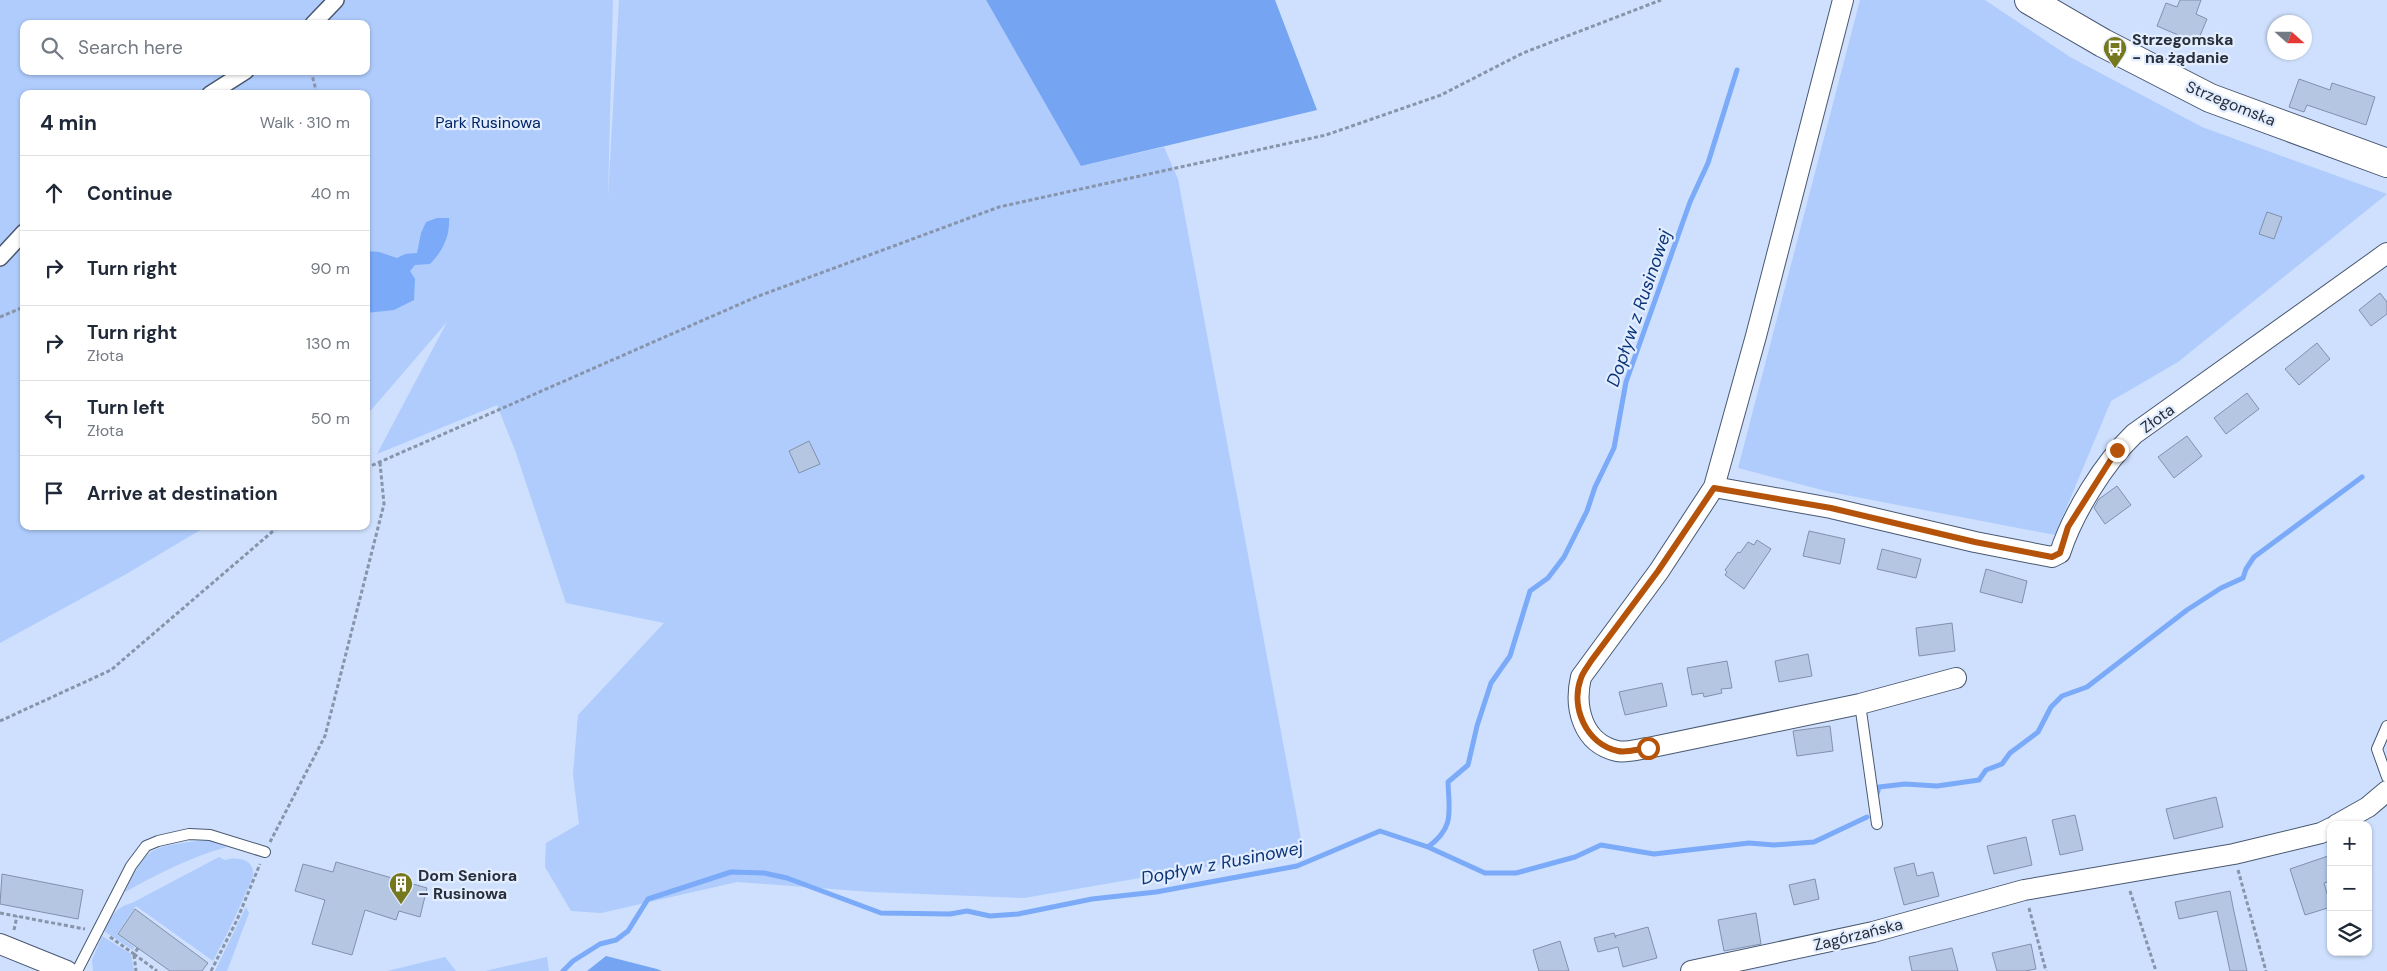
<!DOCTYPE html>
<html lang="en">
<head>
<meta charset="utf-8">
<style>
	body { margin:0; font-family:"DM Sans",sans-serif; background:#f2f2f3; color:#1f2937 }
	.controls { position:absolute; right:15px; bottom:15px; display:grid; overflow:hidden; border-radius:10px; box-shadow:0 1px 4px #0004 }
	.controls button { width:45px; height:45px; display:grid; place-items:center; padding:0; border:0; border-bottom:1px solid #e0e1e3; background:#fff; color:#1f2937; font:25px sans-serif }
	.compass { position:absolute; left:2267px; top:15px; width:45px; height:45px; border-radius:50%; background:#fff; box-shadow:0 1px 4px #0004; rotate:111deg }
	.stop { position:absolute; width:15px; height:15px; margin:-11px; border:4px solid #b45309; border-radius:50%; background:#fff }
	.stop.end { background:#b45309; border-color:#fff; box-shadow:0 1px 5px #0008 }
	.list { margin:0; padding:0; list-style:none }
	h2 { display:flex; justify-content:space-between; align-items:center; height:65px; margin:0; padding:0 20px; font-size:21px }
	h2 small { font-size:16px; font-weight:400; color:#747a83 }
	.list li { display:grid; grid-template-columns:32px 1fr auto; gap:15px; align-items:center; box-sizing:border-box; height:75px; padding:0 20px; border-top:1px solid #e0e1e3 }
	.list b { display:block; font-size:19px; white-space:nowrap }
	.list p { margin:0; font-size:16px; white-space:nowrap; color:#747a83 }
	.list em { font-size:16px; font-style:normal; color:#747a83 }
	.icon { flex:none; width:28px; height:28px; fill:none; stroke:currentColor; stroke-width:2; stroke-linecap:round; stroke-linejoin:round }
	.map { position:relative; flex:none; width:2387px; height:971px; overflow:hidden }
	.search { position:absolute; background:#fff; box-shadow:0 1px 4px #0004; left:20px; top:20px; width:350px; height:55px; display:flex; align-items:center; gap:12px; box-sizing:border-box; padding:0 18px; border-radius:10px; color:#747a83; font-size:19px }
	.panel { position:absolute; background:#fff; box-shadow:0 1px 4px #0004; left:20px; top:90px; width:350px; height:440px; border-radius:10px }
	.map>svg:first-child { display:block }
</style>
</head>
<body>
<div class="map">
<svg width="2387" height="971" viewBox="0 0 2387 971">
	<rect width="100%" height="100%" fill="#cee0fd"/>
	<path fill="#afccfc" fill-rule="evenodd" d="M0,0H613L608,197L619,0H986L1081,166L1164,147L1178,179L1303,850L1024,898L871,892L737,882L601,913L571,911L545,867L546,843L579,824L573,774L578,715L664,623L566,603L516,453L497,405L377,454L447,322L366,416V94H24V526H207L128,573L0,643ZM24,24H366V71H24Z
		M1860,0H1985L2070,57L2202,127L2387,194L2178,362L2111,401L2055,535L1830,492L1738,468Z
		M198,841H211L227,847C190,857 158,874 125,892C146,848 149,847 198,841Z
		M219,857L225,860C236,856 255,859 253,875C252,881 248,888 245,894C236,917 224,939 213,961L136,906L117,934L134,947L133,950L104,931C111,916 116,907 132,903Z
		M246,907L249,913L227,971H215Z
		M102,936L131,954L134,971H93L92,960Z
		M445,957L456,971H387Z
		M547,957L549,971H485Z"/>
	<path fill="#75a4f2" d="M986,0H1275L1317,110L1081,166Z
		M606,956L657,969L662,971H587Z"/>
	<path fill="#7baaf9" d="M437,218H449C450,236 443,251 430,264L415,265L410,271L415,279L414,300L394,310L366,313V251L379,252L397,258L405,254L417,253L421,233L426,222Z"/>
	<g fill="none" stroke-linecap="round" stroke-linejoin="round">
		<path stroke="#7baaf9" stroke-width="5" d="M1876,797L1879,787L1905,784L1937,786L1979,780L1986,770L2002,764L2010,753L2038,732L2051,707L2062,696L2087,687L2187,610L2221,588L2243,578L2246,569L2254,557L2362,477
			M1428,847L1485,873H1516L1575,857L1601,845L1654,854L1749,843L1774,845L1814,842L1867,817
			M563,971L573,961L600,944L616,940L628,931L648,899L731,872L764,873L787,878L881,913L950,914L967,911L990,916L1018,914L1092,899L1156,892L1297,866L1380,831L1428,847C1455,827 1449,812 1448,782L1468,765L1477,726L1491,683L1510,656L1530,591L1548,578L1564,557L1587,511L1595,487L1614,448L1626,382L1690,202L1708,163L1737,70"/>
	</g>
	<path fill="#b5c6e3" stroke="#8191ac" d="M2180,0H2201L2196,14L2207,19L2197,43L2157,26L2166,3L2177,7Z
		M2299,79L2330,90L2332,83L2375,97L2366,125L2307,105L2304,112L2289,107Z
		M2267,212L2282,217L2274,239L2259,234Z
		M2380,293L2387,302V314L2371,326L2359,310Z
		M2317,343L2330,359L2299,385L2285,369Z
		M2247,393L2259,409L2226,434L2214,418Z
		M2187,436L2202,456L2174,478L2158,457Z
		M809,441L820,464L799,473L789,451Z
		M2117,486L2131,505L2105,524L2094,508L2099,499Z
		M1809,531L1845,539L1840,564L1803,556Z
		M1757,540L1771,549L1744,589L1725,575L1727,572L1725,570L1738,552L1740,553L1748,542L1754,545Z
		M1882,549L1921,559L1916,578L1877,569Z
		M1986,569L2027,581L2022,603L1980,592Z
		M1952,623L1955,651L1919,656L1916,628Z
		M1808,654L1812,676L1779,682L1775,661Z
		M1727,661L1732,688L1721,689L1722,693L1704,697L1703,693L1692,695L1687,668Z
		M1662,683L1667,706L1625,715L1619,692Z
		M1830,726L1833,751L1797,756L1793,731Z
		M2216,797L2223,827L2174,839L2166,809Z
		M2075,815L2083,850L2060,855L2052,820Z
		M2026,837L2032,865L1994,874L1987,846Z
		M2331,855V881L2324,883L2331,907L2305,915L2290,869Z
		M336,862L427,888L420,917L399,911L396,920L365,910L352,955L312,944L325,900L295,891L303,864L333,872Z
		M1914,863L1917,876L1933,872L1939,896L1904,905L1894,868Z
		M2,874L83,890L78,919L0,904Z
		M1815,879L1819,899L1794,905L1789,885Z
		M2230,891L2233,907L2247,971H2230L2217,911L2179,919L2175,902Z
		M135,909L208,963L202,971H170L118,934Z
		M1756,913L1761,944L1724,951L1718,920Z
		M1648,927L1657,958L1623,967L1618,947L1598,952L1594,938L1614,933L1616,938L1615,936Z
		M1560,941L1569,971H1539L1533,950Z
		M2031,944L2036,969L2025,971H1997L1992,953Z
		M1952,948L1958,971H1912L1909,957Z"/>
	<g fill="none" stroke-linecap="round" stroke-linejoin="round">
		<g stroke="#495871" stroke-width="12">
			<path id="service" d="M1860,704L1877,824
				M2387,726L2377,749L2387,777
				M77,971L131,866L146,846L158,841L189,834L210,835L265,852"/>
		</g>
		<g stroke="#495871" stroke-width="18">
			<path id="pedestrian" d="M313,24L336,0
				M210,94L246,71
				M0,258L24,232"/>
		</g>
		<g stroke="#495871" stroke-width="22">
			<path id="minor" d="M1843,0L1756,336L1714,487L1659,571L1581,677C1574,707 1582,743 1617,751C1626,753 1639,749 1648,748L1860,704L1956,678
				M1714,487L1831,508L1975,542L2052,557L2060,553C2073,513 2104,463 2134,434L2387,253
				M2336,825L2368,807L2387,791
				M0,944L67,971
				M1691,971L1873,932L2024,890L2234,854L2321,833L2331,828"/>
		</g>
		<g stroke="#495871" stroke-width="30">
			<path id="secondary" d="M2029,0L2103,43L2210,98L2387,163"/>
		</g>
		<path stroke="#8794a9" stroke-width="3" stroke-dasharray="4 2.5" stroke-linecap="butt" d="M311,71L317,94
			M0,317L24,307
			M366,468L756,297L999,207L1326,135L1441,95L1523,53L1661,0
			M0,721L111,670L279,526
			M270,842L325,736L384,504L380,463
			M2238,870L2266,971
			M2130,891L2156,971
			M2029,908L2046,971
			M0,913L85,929
			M14,930L17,916
			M110,937L134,954L138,948
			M134,954L157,971
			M134,955L136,971
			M211,971L237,920L260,864"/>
		<use href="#service" stroke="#fff" stroke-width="10"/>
		<use href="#pedestrian" stroke="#fff" stroke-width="15"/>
		<use href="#minor" stroke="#fff" stroke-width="20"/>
		<use href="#secondary" stroke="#fff" stroke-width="28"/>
	</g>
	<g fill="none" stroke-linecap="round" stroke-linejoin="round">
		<path stroke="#b45309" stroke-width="6" d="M1648,748C1639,749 1626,753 1618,751C1586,744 1570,707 1581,678C1583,672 1588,666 1591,661L1658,571L1714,488L1831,508L1975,542L2052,557L2060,553L2068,527L2117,450"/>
	</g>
	<defs>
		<g id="bus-pin" transform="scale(1.25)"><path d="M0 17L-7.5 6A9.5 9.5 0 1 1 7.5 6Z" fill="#76781f" stroke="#e2edff"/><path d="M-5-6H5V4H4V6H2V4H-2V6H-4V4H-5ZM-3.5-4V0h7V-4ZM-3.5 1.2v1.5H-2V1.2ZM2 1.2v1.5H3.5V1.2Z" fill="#fff"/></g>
		<g id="building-pin" transform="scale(1.25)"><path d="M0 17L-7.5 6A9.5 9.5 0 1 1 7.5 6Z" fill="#76781f" stroke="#e2edff"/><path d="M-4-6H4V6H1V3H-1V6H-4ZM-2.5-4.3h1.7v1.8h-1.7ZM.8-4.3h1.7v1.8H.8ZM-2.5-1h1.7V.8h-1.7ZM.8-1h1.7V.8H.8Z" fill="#fff"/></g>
	</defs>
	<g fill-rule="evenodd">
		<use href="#bus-pin" x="2115" y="48"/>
		<use href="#building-pin" x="401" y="884"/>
	</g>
	<g text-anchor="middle" stroke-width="4.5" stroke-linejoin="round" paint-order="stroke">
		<g font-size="16" font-weight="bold" fill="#282f3a" stroke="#e2edff" text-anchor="start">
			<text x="2132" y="45">Strzegomska<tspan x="2132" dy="18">- na żądanie</tspan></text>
			<text x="418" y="881">Dom Seniora<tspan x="418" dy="18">– Rusinowa</tspan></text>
		</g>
		<g font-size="16" fill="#282f3a" stroke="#e2edff">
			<text transform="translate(2231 103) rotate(22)" y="6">Strzegomska</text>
			<text transform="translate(2157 418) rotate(-36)" y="6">Złota</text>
			<text transform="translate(1858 934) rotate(-14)" y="6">Zagórzańska</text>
		</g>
		<g font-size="16" fill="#002467" stroke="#e2edff">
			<text x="488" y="128">Park Rusinowa</text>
		</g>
		<g font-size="18" font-style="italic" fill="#0d367a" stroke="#e2edff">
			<text transform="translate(1639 308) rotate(-71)" y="6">Dopływ z Rusinowej</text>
			<text transform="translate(1222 863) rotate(-11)" y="6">Dopływ z Rusinowej</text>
		</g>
	</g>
</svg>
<div class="controls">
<button>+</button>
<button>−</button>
<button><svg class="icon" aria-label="layers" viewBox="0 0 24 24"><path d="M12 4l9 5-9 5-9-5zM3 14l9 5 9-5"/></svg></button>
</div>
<svg class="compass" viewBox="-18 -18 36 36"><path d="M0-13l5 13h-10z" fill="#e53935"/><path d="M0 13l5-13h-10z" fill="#747a83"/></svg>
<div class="stop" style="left:1648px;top:748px"></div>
<div class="stop end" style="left:2117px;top:450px"></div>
<div class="search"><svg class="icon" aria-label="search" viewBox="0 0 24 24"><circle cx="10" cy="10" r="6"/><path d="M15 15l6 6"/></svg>Search here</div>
<section class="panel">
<h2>4 min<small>Walk · 310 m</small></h2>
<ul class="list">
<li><svg class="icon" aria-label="ahead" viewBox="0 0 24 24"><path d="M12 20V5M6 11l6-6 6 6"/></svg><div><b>Continue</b></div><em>40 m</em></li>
<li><svg class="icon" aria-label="right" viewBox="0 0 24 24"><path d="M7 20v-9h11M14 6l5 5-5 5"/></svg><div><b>Turn right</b></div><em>90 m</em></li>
<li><svg class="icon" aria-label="right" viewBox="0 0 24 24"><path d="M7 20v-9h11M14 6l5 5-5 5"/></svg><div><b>Turn right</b><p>Złota</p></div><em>130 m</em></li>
<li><svg class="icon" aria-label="left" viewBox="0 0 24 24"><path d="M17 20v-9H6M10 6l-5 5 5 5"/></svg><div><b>Turn left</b><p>Złota</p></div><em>50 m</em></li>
<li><svg class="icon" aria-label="arrive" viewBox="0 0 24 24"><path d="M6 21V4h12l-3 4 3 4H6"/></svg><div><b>Arrive at destination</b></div></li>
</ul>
</section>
</div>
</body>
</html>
